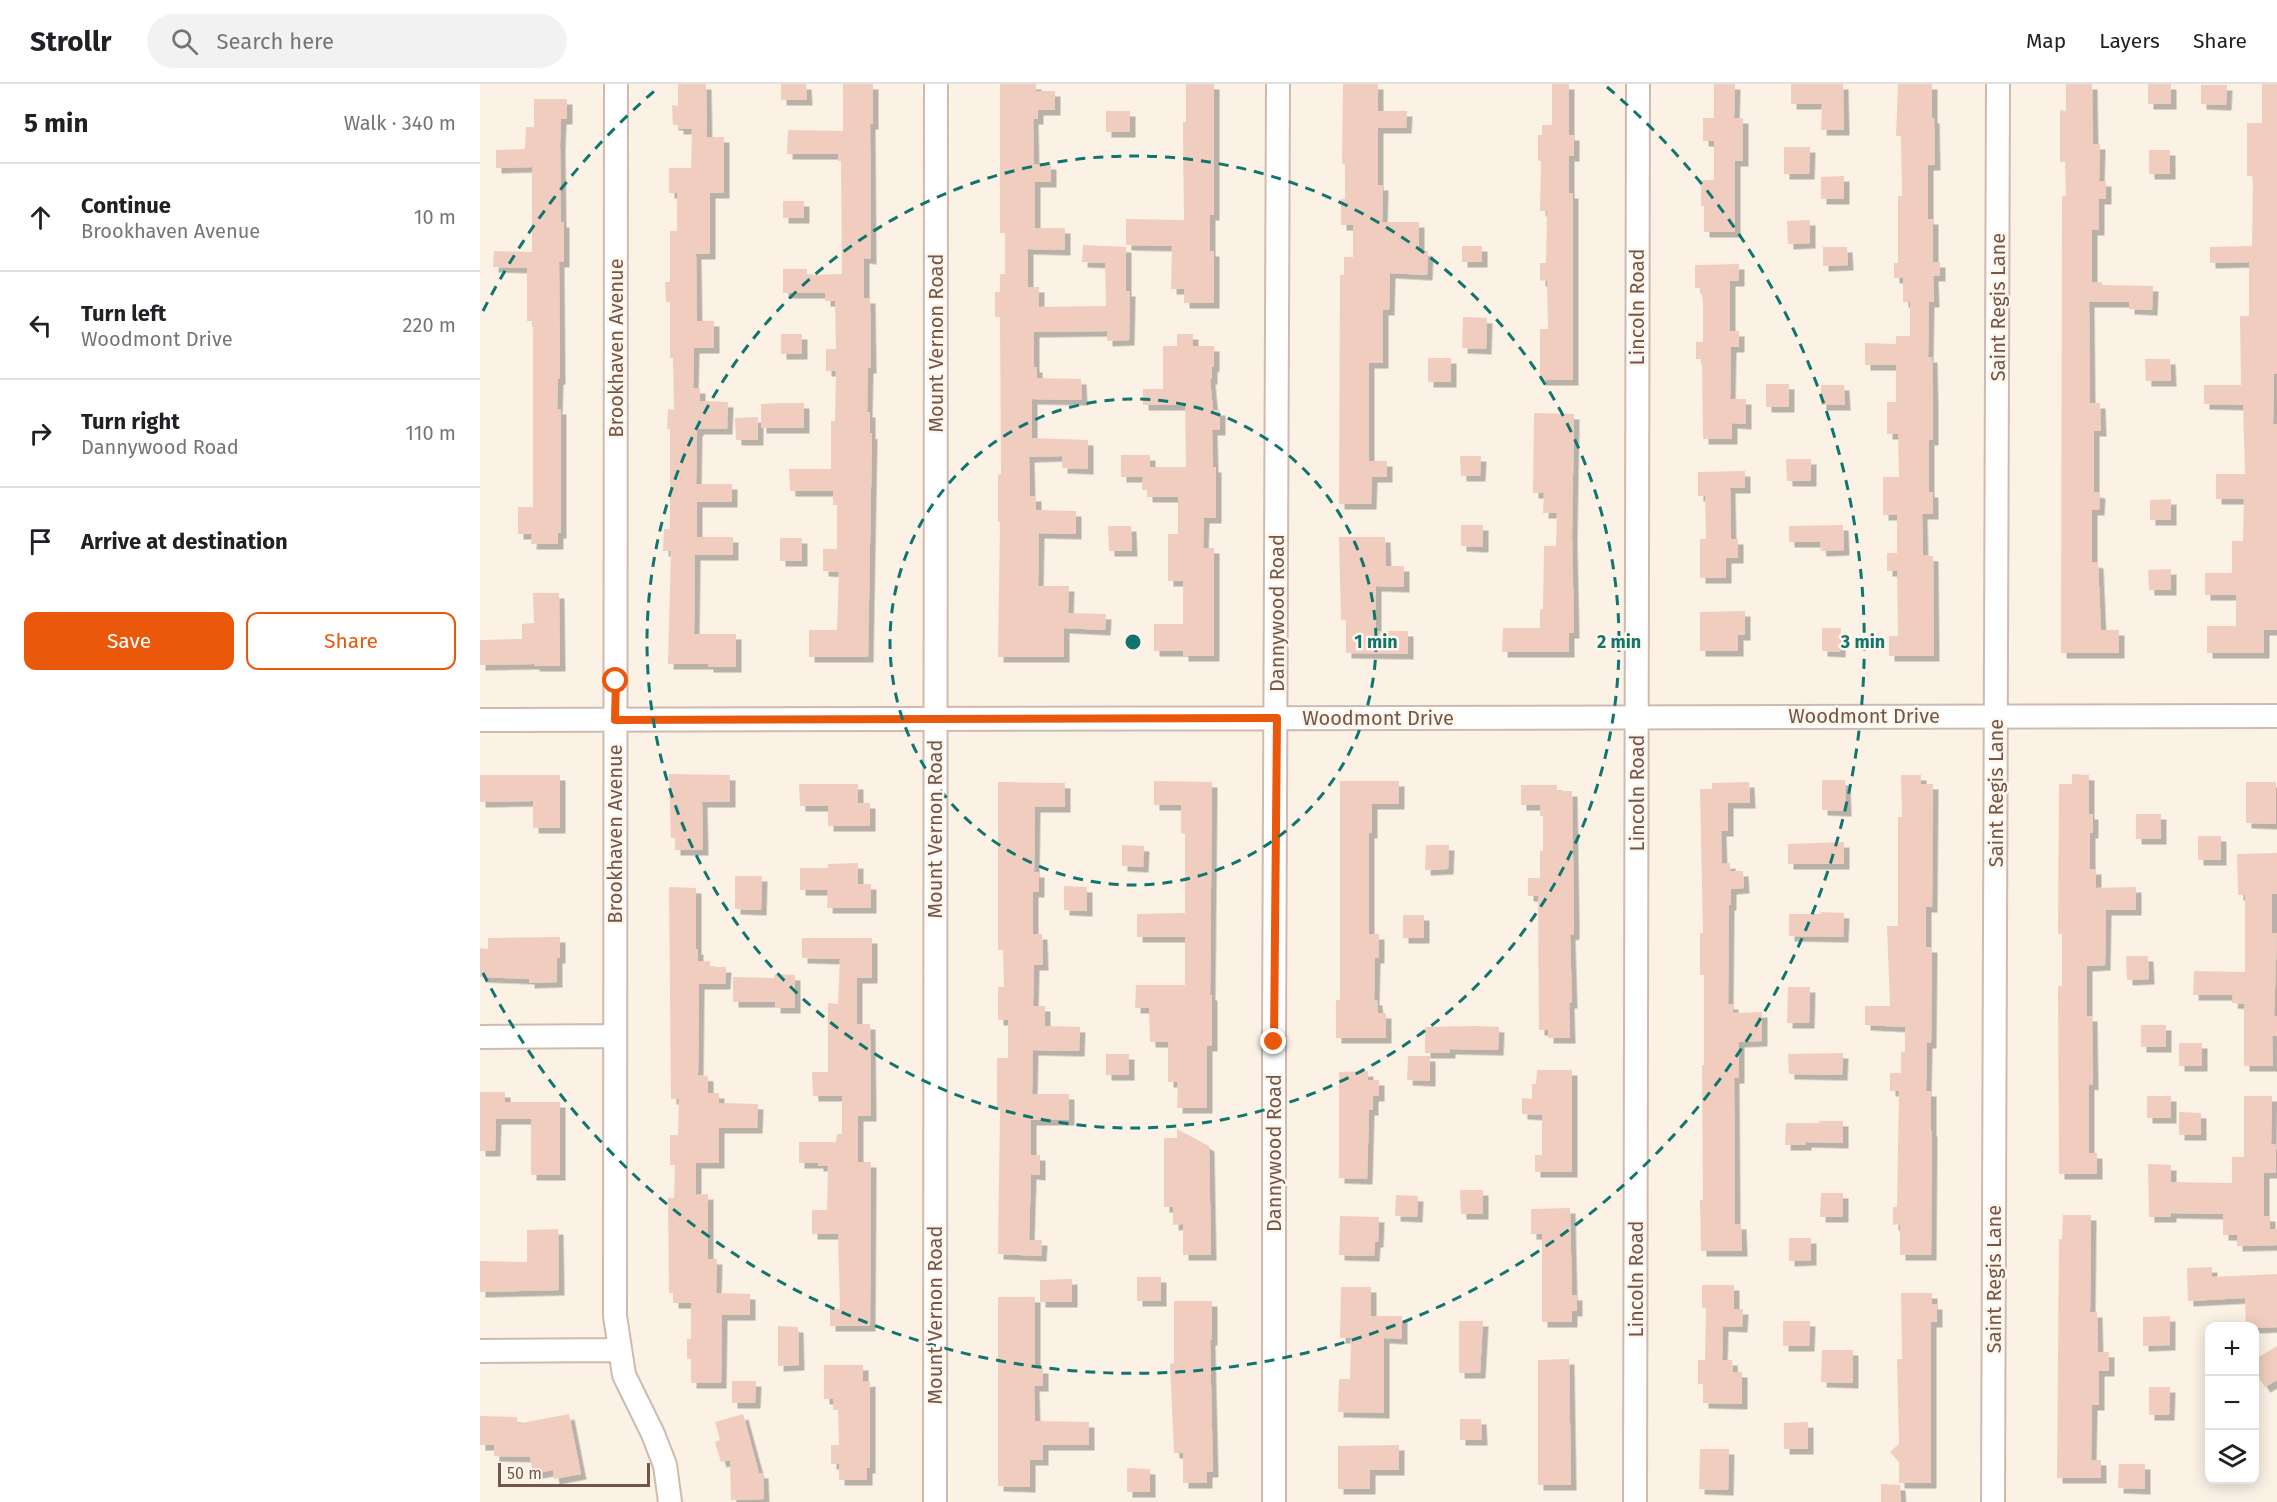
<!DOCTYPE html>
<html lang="en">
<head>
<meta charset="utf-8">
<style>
	body { margin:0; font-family:"Fira Sans",sans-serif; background:#f2f2f2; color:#202124 }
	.controls { position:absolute; right:18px; bottom:18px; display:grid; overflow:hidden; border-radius:12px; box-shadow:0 3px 15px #0003 }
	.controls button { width:54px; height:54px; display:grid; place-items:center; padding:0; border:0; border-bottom:2px solid #e0e0e0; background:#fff; color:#202124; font:30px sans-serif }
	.scale { position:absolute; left:18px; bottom:15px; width:152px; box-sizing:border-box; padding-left:6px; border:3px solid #73564b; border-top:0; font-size:16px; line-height:21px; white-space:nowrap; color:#73564b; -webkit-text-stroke:4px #fef5eb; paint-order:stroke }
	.stop { position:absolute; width:18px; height:18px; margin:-14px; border:4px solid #ea580c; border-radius:50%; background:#fff }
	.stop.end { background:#ea580c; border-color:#fff; box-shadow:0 2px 6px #0008 }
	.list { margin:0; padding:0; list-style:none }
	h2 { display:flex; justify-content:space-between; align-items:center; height:78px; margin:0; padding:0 24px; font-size:26px }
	h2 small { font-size:20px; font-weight:400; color:#757577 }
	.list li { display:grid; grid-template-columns:39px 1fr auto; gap:18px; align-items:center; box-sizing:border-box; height:108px; padding:0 24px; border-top:2px solid #e0e0e0 }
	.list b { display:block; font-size:22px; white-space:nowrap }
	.list p { margin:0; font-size:20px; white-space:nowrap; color:#757577 }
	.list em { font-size:20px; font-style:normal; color:#757577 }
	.actions { display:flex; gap:12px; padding:18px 24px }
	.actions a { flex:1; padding:14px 0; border:2px solid #ea580c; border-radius:12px; text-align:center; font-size:21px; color:#ea580c }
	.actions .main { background:#ea580c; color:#fff }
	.icon { flex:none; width:33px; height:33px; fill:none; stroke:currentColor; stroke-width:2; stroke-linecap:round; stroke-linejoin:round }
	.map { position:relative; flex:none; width:1797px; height:1418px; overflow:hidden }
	header { display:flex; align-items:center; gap:36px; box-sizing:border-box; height:84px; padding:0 30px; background:#fff; border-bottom:2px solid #e0e0e0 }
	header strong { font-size:28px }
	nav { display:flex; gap:33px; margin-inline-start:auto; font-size:21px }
	.search { width:420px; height:54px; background:#f2f2f2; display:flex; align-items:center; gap:15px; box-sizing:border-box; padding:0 21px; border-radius:33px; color:#757577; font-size:22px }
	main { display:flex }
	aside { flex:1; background:#fff }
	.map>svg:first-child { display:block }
</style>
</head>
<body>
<header>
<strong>Strollr</strong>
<div class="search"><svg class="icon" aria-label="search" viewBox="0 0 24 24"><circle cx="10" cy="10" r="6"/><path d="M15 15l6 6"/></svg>Search here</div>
<nav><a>Map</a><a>Layers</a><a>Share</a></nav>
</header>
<main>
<aside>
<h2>5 min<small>Walk · 340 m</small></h2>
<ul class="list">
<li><svg class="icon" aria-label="ahead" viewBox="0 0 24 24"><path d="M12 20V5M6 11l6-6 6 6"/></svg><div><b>Continue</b><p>Brookhaven Avenue</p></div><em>10 m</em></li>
<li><svg class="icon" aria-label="left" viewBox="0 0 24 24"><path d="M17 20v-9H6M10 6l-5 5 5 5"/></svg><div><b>Turn left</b><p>Woodmont Drive</p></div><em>220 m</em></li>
<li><svg class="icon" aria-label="right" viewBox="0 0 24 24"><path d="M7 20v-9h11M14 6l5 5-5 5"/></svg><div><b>Turn right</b><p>Dannywood Road</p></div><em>110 m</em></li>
<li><svg class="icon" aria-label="arrive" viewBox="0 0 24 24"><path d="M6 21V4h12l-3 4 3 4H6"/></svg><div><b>Arrive at destination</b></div></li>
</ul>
<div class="actions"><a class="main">Save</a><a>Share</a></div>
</aside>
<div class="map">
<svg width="1797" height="1418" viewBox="0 0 1797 1418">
	<defs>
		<filter id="shadow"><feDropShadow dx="5.5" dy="5.5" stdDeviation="0" flood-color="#0004"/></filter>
	</defs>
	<rect width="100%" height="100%" fill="#fbf1e5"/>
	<path fill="#f0cdbe" filter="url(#shadow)" d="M198,0H226L227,53H244V109H230V170H216L217,237H234V264H214L213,304H220V317L248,318L247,345H219L217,347L216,400H252V418H217V453H253V471H215L214,550H256V583H228V580H188L191,467H183L184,445H190V345H187L188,325L194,326L193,274H190V218H186L185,198H190V147H197V109H189V84H211L212,45H198V41H193L192,21L198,22Z
		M301,0H326L327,16H301Z
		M363,0H393V40H390L391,175L384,174V214H390L391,284H388L387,328H390V350L392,349L388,573H329V546H357L359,488L343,487V465H357V421H353V407H310L309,385H351V337H355L356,287H346V265H356L355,217H345V209H303V185H327V191L362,190L361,77H358V70H307L308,46L363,47Z
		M520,0H556V7H575V26H558V35H553L554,80H571V98H555V144H585V166L548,165V203H559V223L626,222L625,179L602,178L603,161L646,163V207H650L649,256L627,257V247L554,248V283H557V294L601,295L602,316L552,315V354L608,356V385L582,384V372L549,373L550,412H556V426L596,427V450L559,449L558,502H589L588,529L626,530L625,546L584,544V573H518L520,438H518V391L521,390L520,236V233H515V208H520V190H525V149H520Z
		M706,0H734V131H730V167H734V219H704V205H691L692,162L646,161V135L704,136L703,51V38H706Z
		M863,0H898V27H927L926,44H898V101H903L902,138H939V166L948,167L947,191L910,189L909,226H903V279H889V377H907V393H892L891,420H859L860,191H864V173H873V141H861V115H865V80H862Z
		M1072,0H1089V51H1094V72H1089V109H1093V296H1060V245H1068L1067,196L1060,197V179H1066L1067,127H1060L1061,77H1058V51H1062V41H1072Z
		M1234,0H1255L1254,34H1263V77H1255V148H1224V122H1221V96H1234V57H1223V34H1234Z
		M1311,0H1363L1364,46H1341L1342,20H1311Z
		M1418,0H1452V34H1454L1455,81H1448V135H1453V178H1460V192H1453L1454,218H1449L1448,273H1452L1453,319V356H1449V408H1453V430H1442L1443,471L1453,472L1454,572H1409V552H1418L1417,487H1407V469H1417V431H1403V393H1419L1418,350H1407V318H1416V281H1385V259L1416,260V252H1430V218H1423V194H1414V179H1418V112H1422L1421,52H1416Z
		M1586,0H1612L1613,60H1620L1619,97H1626V115H1619V146H1612V199L1622,198V201L1673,202L1672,226L1649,225V218H1609L1610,319H1620L1621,347H1614V408L1620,409L1619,426H1612V478L1618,479L1621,546H1639V569H1581L1582,112H1586L1585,78H1580V26L1586,27Z
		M1668,0H1691V20H1668Z
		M1782,0H1797V290H1794L1793,340H1797V546H1784V569H1727V542H1756V511H1725V489H1752V457H1763L1764,415H1736V390H1765L1763,321L1724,320V301H1761L1760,232H1769V178L1730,179V163L1772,162L1773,92H1767V39H1782Z
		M1721,1H1747L1746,21L1721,20Z
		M54,15H87V35H81L80,60L81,138H84V178H79L80,295H78L77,325H81V449H78V460H51L52,450H38V423H53V237H47V184L13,183L14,167L52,168V83L16,84V66L45,65L46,43H54Z
		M626,27H650V48H626Z
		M1304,63H1330L1329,90H1304Z
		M1669,66H1690V90H1669Z
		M1364,92V115H1341V93Z
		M303,117H324V134H303Z
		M1330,136V159L1308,160L1307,137Z
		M982,162H1002V178H982Z
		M1343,163H1367L1368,181L1343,182Z
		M1259,180V197H1250V247H1259V263H1251L1250,315H1266V340L1252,339V355H1223L1222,275H1216V258H1223V219L1221,204H1215V181Z
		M983,233L1007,234L1006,265L982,264Z
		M301,250H322V270H301Z
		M697,250H713V262H734V282L732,283V295H730L733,326H740V346H732L733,383H736V434H724L723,464H734V572H703V567H674V540H703V497H688V450H698V413H667V406H662L663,393H641V371H670V383H706L705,321H663V305H683V262H697Z
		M948,274H971V298H948Z
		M1665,275H1690L1691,297H1666Z
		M1286,300H1309V323H1286Z
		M1341,301H1364L1365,321H1341Z
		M300,319H324V344H281V320Z
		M1054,329L1094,330L1092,453L1094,549H1089V568H1022L1023,544H1060V525H1063L1064,462H1076L1077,429H1063L1064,409H1053Z
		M278,333V356H256L255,334Z
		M980,372H1001L1000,392H981Z
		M1306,375H1331V397H1307Z
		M1265,387V404H1250L1251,455H1258V474H1246V494H1220V455H1226L1225,412H1218V388Z
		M1691,415V436H1670V416Z
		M981,441H1003V463L981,462Z
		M1363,441L1364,466L1341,467L1340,458H1309V442Z
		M628,442H651L652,467H629Z
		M859,453H905L906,482H924V503L896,502V547H928V570L866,569V536H861Z
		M300,454H322V477H300Z
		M1691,485V506H1669L1668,486Z
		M53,509H79L80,582H54V580L0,581V556L42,555V540L54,539Z
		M1265,527V551H1258V567H1220V528Z
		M1342,544H1361L1360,568L1342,567Z
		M189,690L250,691V718H222L223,766H195V754H191Z
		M1592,690L1609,691V730H1613V749H1610V785H1616V804L1656,803V826H1626L1625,881L1607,882V932H1612L1613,1001L1609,1000V1069H1617V1090H1579L1578,902H1582V850H1578L1579,700H1592Z
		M0,691H80V744H53V717L0,718Z
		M1421,691H1441V700H1453L1452,823H1446V863H1452L1451,959H1447L1446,1007H1451V1047H1452L1451,1171H1420V1140L1413,1141V1123H1417L1419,1007H1410V989H1421V968H1425V943L1385,941V922H1410L1407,842H1418V733H1422Z
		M1342,696H1365L1366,727L1342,726Z
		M674,697L732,698L730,911H732V962H727V1024H697L698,998H688V958H670L669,924H655L656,901H705V853H657V830L705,829V750L701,749V721H674Z
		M860,697H919V720H892V749H889V850H899V874H895L894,916H897L898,929H906V954H856V916H860Z
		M518,698L585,699V723H555L554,788H559V808H553V850H562L563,881H554L553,922H565V942L600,943L599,967L553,966L552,1010H589V1036H551V1071H560V1091L551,1090L549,1156H562L561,1172L518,1170L520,1026H517V974H528V936H518V903H524L523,866H518Z
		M1269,698L1270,719H1248V747H1241L1242,780L1250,779V787H1263L1264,804L1251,805V821H1249L1248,920H1253V929L1282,928V957L1259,958V994H1254L1255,1140H1261L1262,1167H1221L1220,1116H1223L1222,981H1224V891H1220V849H1223L1220,705H1232V699Z
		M1766,698H1796V740L1766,739Z
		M319,700H378V719H390V742H348V722H320Z
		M1041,701H1077V707H1092L1094,833V850L1090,851L1092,919H1089L1090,954H1068V946H1059L1058,812H1048V794H1060V767H1063V732H1060V721H1041Z
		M1656,730H1681V755H1656Z
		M1718,752H1741V776H1718Z
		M1364,758V780H1308V760Z
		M642,761L664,762L663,783L642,782Z
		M946,761H969L968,785L945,786Z
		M1797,769V810H1792V849H1797L1794,932H1797V952H1792L1793,982H1764V920L1752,919L1753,911H1713L1714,887L1765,888V811H1758L1757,770Z
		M378,779V800H391V824H347L348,806H320V784H348V780Z
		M255,792H282L281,826L255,825Z
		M584,802L607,803V827L584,826Z
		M189,803L216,804V865H218V878L230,877V883H246L245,900H219L218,991L228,992V1009H239V1019L278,1020L277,1044H239V1079H216V1111L228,1110V1175H237L236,1209L270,1210V1231H242L241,1299H211V1275H207V1255H211V1219H193V1209H189L188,1114H194L195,1081H190V1051H198L199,1015H191Z
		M1341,828L1364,829L1363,853L1309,852V830H1341Z
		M923,831H944V854H923Z
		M80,853V874H77V898L49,899V895L0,893V864L8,865V854Z
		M322,854H392V894H377V940H390L391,1032H378V1078H391L390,1242H350V1225H360L358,1150H332V1126H347L348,1082H338V1079H319V1058H356L357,1050H362V1012H333L332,988H348V919L358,920L360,875L322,874Z
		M1646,872H1668L1669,895L1647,896Z
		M295,890L315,891V924H295V918H253V893L294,894Z
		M1308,903H1330L1329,939H1307Z
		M1661,941H1686V963H1661Z
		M996,942L1019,943L1018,966L970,965V969H945V943Z
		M1699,959H1722V982H1699Z
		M1363,969L1362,991L1309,990L1308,970Z
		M626,970H649V991H626Z
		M928,972H950V997L927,996Z
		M1057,986H1092V1088H1055V1071H1062V1031L1042,1030V1014L1052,1015V1000H1056Z
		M888,987V996H899V1012H893V1026H889L887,1095L859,1094V988Z
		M0,1008H25V1018H80V1091H51V1035H16L15,1067H0Z
		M1667,1012H1691V1034H1667Z
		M1764,1012H1792L1791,1060H1796V1089H1784V1132H1790V1145H1797V1161L1757,1162V1151H1743V1130L1691,1129V1133H1669L1668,1080L1691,1081V1098L1752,1099V1073H1764Z
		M1699,1028L1721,1029V1051H1699Z
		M1339,1037H1363V1059L1326,1058V1061H1305L1306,1039H1339Z
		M697,1045L729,1062L731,1171H703V1140L693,1141V1123H684V1054H697Z
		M980,1106H1003V1130H981Z
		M1341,1109H1363V1133H1340Z
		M916,1111L938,1112L937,1133L915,1132Z
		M1090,1124L1092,1211H1097V1227H1092V1238H1062V1150H1051V1125Z
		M1583,1131H1611L1610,1228H1617L1618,1268H1629V1287H1619V1321H1612L1611,1376H1621V1394H1577L1579,1155H1582Z
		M860,1132L899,1133L898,1158H895L894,1172L859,1171Z
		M78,1145L79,1206L0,1208V1177L47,1178V1146Z
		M1309,1154H1331V1176L1309,1177Z
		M1732,1183V1193L1797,1190V1243L1774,1244V1242H1766L1765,1214L1708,1217L1707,1184Z
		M657,1193H681V1217H657Z
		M592,1195V1218H560V1196Z
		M1222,1201H1254V1225H1263L1262,1243L1243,1242L1242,1276H1252L1253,1288H1262V1320L1223,1319V1300H1218V1276H1225L1226,1224H1222Z
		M861,1203H891V1232H922V1255L904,1254V1329L858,1328L859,1295H870L871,1254H860Z
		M1421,1209H1452V1220H1457V1238H1451V1399H1419V1378L1410,1368L1419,1360L1417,1275H1422Z
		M518,1213H555V1284H563V1302H554L555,1337L609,1338V1361H563V1376H550V1403L518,1402Z
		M694,1217H732V1256H730L733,1388H727V1399H703V1369H694L690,1280L694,1279Z
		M1690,1232V1261L1663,1262V1233Z
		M979,1237H1003L1000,1289H979Z
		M1303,1237H1330L1329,1262H1303Z
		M298,1242L318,1243L319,1281L298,1282Z
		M1797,1262V1296L1785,1303L1774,1287V1276Z
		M1342,1266H1373V1299L1341,1298Z
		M1089,1275L1091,1401H1058V1276Z
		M344,1281H383V1298L390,1297V1384H387V1396H359V1380H351V1361H359L358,1326H353V1315H344Z
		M252,1297H276L275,1319H252Z
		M1669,1303H1690L1689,1331H1669Z
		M89,1330L101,1390L74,1395L73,1386L53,1390L50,1373L14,1372V1361H0V1332L37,1333V1340Z
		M263,1330L279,1389H283L284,1415L251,1416L250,1376L241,1378L235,1358L240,1356L235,1338Z
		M980,1335H1001L1002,1356H980Z
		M1328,1338V1365H1304V1339Z
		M919,1361V1386H890V1405H858V1362Z
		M1220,1365H1249L1248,1406L1219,1405Z
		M1639,1380H1665V1405L1638,1404Z
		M647,1384L670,1385V1408H647Z
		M1401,1400L1420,1401L1421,1418H1401Z"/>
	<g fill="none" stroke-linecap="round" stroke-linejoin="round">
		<g stroke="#cfbaaf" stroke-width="26">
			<path id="street" d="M136,0L135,1232L144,1291L173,1350L185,1381L190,1418
				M0,636L1797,632
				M0,953L135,952
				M0,1267L140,1266
				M455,1418L456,0
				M794,1418V958L798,0
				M1155,1418L1158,0
				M1513,1418L1518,0"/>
		</g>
		<use href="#street" stroke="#fff" stroke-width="22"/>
	</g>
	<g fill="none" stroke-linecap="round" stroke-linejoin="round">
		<path stroke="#ea580c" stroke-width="8" d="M136,597L135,636L797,634L794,958"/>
	</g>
	<g fill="none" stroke="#0f766e" stroke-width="3" stroke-dasharray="10 8">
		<circle cx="653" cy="558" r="243"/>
		<circle cx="653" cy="558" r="486"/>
		<path d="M3 227A730 730 0 0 1 179 3M1127 3A730 730 0 1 1 3 889"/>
	</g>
	<g text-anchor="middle" stroke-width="5" stroke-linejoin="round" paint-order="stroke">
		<g font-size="20" fill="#73564b" stroke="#fef5eb">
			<text transform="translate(1157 223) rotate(-90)" y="7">Lincoln Road</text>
			<text transform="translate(1518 223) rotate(-90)" y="7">Saint Regis Lane</text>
			<text transform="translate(456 259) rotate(-90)" y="7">Mount Vernon Road</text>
			<text transform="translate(136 264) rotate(-90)" y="7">Brookhaven Avenue</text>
			<text transform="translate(797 529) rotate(-90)" y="7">Dannywood Road</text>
			<text x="1384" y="639">Woodmont Drive</text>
			<text x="898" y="641">Woodmont Drive</text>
			<text transform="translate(1157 709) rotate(-90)" y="7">Lincoln Road</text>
			<text transform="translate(1516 709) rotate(-90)" y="7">Saint Regis Lane</text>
			<text transform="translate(455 745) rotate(-90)" y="7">Mount Vernon Road</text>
			<text transform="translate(135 750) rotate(-90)" y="7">Brookhaven Avenue</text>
			<text transform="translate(794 1069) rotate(-90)" y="7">Dannywood Road</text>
			<text transform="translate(1156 1195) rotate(-90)" y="7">Lincoln Road</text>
			<text transform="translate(1514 1195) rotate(-90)" y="7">Saint Regis Lane</text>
			<text transform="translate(455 1231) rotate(-90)" y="7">Mount Vernon Road</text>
		</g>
	</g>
	<circle cx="653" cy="558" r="9" fill="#0f766e" stroke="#fef5eb" stroke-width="3"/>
	<g font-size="18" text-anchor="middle" font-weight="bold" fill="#0f766e" stroke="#fef5eb" stroke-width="5" stroke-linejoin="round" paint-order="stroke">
		<text x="896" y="564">1 min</text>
		<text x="1139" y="564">2 min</text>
		<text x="1383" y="564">3 min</text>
	</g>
</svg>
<div class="controls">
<button>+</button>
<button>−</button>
<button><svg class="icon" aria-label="layers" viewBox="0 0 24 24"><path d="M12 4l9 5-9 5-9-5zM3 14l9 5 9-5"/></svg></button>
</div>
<div class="scale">50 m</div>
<div class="stop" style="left:136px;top:597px"></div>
<div class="stop end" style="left:794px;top:958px"></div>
</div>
</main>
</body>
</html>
